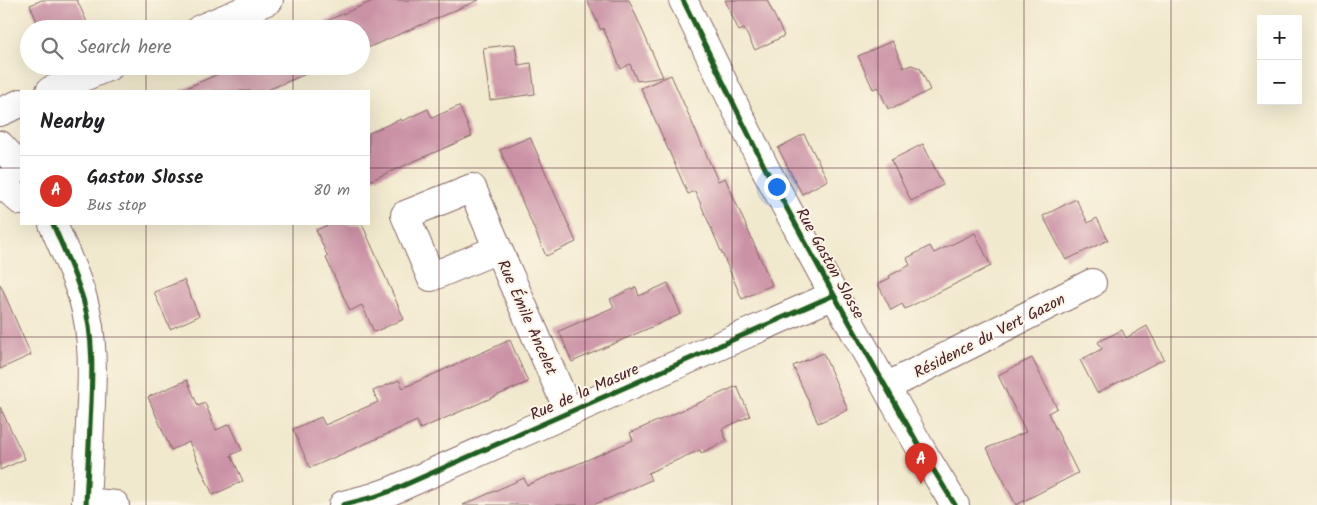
<!DOCTYPE html>
<html lang="en">
<head>
<meta charset="utf-8">
<style>
	body { margin:0; font-family:Kalam,sans-serif; background:#f2f2f2; color:#202124 }
	.controls { position:absolute; right:15px; top:15px; display:grid; overflow:hidden; border-radius:0px; box-shadow:0 5px 20px #0002 }
	.controls button { width:45px; height:45px; display:grid; place-items:center; padding:0; border:0; border-bottom:1px solid #e0e0e0; background:#fff; color:#202124; font:25px sans-serif }
	.you { position:absolute; left:776px; top:186px; width:18px; height:18px; margin:-12px; border:4px solid #fff; border-radius:50%; background:#1a73e8; box-shadow:0 0 0 8px #1a73e833 }
	.badge { display:grid; place-items:center; width:32px; height:32px; border-radius:50%; background:#d93025; color:#fff; font-size:16px; font-weight:700 }
	.pin { position:absolute; translate:-50% -41px; filter:drop-shadow(0 1px 2px #0008) }
	.pin::after { content:''; position:absolute; top:26px; width:18px; height:15px; background:inherit; clip-path:polygon(0 0,100% 0,50% 100%) }
	.list { margin:0; padding:0; list-style:none }
	h2 { display:flex; justify-content:space-between; align-items:center; height:65px; margin:0; padding:0 20px; font-size:21px }
	h2 small { font-size:16px; font-weight:400; color:#757577 }
	.list li { display:grid; grid-template-columns:32px 1fr auto; gap:15px; align-items:center; box-sizing:border-box; height:70px; padding:0 20px; border-top:1px solid #e0e0e0 }
	.list b { display:block; font-size:19px; white-space:nowrap }
	.list p { margin:0; font-size:16px; white-space:nowrap; color:#757577 }
	.list em { font-size:16px; font-style:normal; color:#757577 }
	.icon { flex:none; width:28px; height:28px; fill:none; stroke:currentColor; stroke-width:2; stroke-linecap:round; stroke-linejoin:round }
	.map { position:relative; flex:none; width:1317px; height:505px; overflow:hidden }
	.search { position:absolute; background:#fff; box-shadow:0 5px 20px #0002; left:20px; top:20px; width:350px; height:55px; display:flex; align-items:center; gap:12px; box-sizing:border-box; padding:0 18px; border-radius:28px; color:#757577; font-size:19px }
	.panel { position:absolute; background:#fff; box-shadow:0 5px 20px #0002; left:20px; top:90px; width:350px; height:135px; border-radius:0px }
	.map>svg:first-child { display:block }
</style>
</head>
<body>
<div class="map">
<svg width="1317" height="505" viewBox="0 0 1317 505">
	<rect width="100%" height="100%" fill="#fcf5e5"/>
	<filter id="ink" filterUnits="userSpaceOnUse"><feTurbulence type="fractalNoise" baseFrequency=".02" numOctaves="2"/><feDisplacementMap in="SourceGraphic" scale="10" xChannelSelector="R" yChannelSelector="G"/><feConvolveMatrix kernelMatrix="1 2 1 2 8 2 1 2 1" color-interpolation-filters="sRGB"/></filter>
	<filter id="wash" filterUnits="userSpaceOnUse"><feTurbulence type="fractalNoise" baseFrequency=".0096" numOctaves="4" result="noise"/><feDisplacementMap in="SourceGraphic" scale="20" xChannelSelector="R" yChannelSelector="G"/><feGaussianBlur stdDeviation="1.12" result="paint"/><feColorMatrix in="noise" values="0 0 0 0 0 0 0 0 0 0 0 0 0 0 0 0 0 1.4 0 .05"/><feComposite in="paint" operator="in"/></filter>
	<g filter="url(#wash)">
		<rect width="100%" height="100%" fill="#f1e9cd"/>
		<g id="blocks">
			<path fill="#cb92a6" d="M42,0H77L90,29H40L30,5Z
				M375,0H479L365,49L361,40V29H308Z
				M587,0H629L663,77L637,81L630,64L621,69L603,28L601,30Z
				M725,0H767L784,36L755,50L744,29L739,31Z
				M892,41L904,68L911,65L920,68L930,90L892,109L891,107L888,109L878,87L873,89L858,56Z
				M515,44L518,65L531,63L535,94L490,100L483,48Z
				M237,66H317L318,69L265,91H179Z
				M671,75L718,181L725,178L772,285L742,299L695,191L688,194L641,88Z
				M459,106L472,136L369,181V133L401,119L402,121L428,109L432,118Z
				M804,134L828,180L802,194L778,148Z
				M530,137L576,242L546,256L500,150Z
				M923,144L943,185L911,201L891,160Z
				M1076,199L1088,223L1097,218L1108,240L1066,260L1043,216Z
				M330,224H362L404,319L374,332L362,305L350,311L326,258L328,257L316,230Z
				M975,233L991,266L905,309L902,304L891,310L878,284L890,278L889,276L910,265L907,258L930,246L934,253Z
				M184,280L199,316L170,329L154,292Z
				M668,283L681,314L572,362L559,331L614,307L610,299L636,287L639,296Z
				M0,284L31,355L0,369Z
				M1147,326L1164,359L1097,393L1080,360L1102,349L1098,342L1122,330L1126,338Z
				M510,340L528,382L420,429L417,421L310,468L293,429L321,417L325,425L378,402L373,391L399,380L403,388Z
				M823,353L848,410L818,423L793,366Z
				M1032,358L1057,408L1048,413L1078,473L1016,505L987,448L1026,432L998,375Z
				M187,380L198,406L205,403L216,430L230,424L242,450L231,455L243,481L213,495L189,442L171,450L148,397Z
				M737,386L750,416L722,429L727,441L701,453L700,450L648,473L651,480L624,492L593,505H463L524,478L527,485L580,463L633,440L630,433Z
				M0,407L25,459L0,470Z"/>
		</g>
	</g>
	<g filter="url(#ink)">
		<use href="#blocks" fill-opacity="0" stroke="#846664" stroke-width="1"/>
		<g fill="none" stroke-linecap="round" stroke-linejoin="round">
			<g stroke="#846664" stroke-width="30">
				<path id="street" d="M683,0L765,168L834,295L922,451L955,505
					M200,29L269,0
					M50,91L110,66
					M0,112L21,103
					M0,145L21,168
					M0,182L21,201
					M472,188L498,249L431,277L405,215Z
					M53,224C63,248 75,273 83,299C95,339 92,383 90,424C89,451 87,478 86,505
					M498,249L569,412
					M886,387L1092,283
					M86,502L115,505
					M343,505L374,497L391,491L834,295"/>
			</g>
			<use href="#street" stroke="#fff" stroke-width="28"/>
			<g stroke="#fcf5e5" stroke-width="8">
				<path id="cycleway" d="M683,0L765,168L834,295L922,451L955,505
					M53,224C63,248 75,273 83,299C95,339 92,383 90,424C89,451 87,478 86,505
					M343,505L374,497L391,491L834,295"/>
			</g>
			<use href="#cycleway" stroke="#1b5e20" stroke-width="5"/>
		</g>
	</g>
	<path fill="none" stroke="#4a1f2b" stroke-width="1" stroke-opacity="0.55" d="M146,0V29M293,0V29M439,0V505M585,0V505M732,0V505M878,0V505M1024,0V505M1171,0V505M146,66V91M293,66V91M0,168H21M369,168H1317M146,224V505M293,224V505M0,337H1317"/>
	<g text-anchor="middle" stroke-width="4" stroke-linejoin="round" paint-order="stroke">
		<g font-size="16" fill="#4a1f2b" stroke="#fcf5e5">
			<text transform="translate(831 263) rotate(61)" y="6">Rue Gaston Slosse</text>
			<text transform="translate(528 317) rotate(66)" y="6">Rue Émile Ancelet</text>
			<text transform="translate(989 335) rotate(-27)" y="6">Résidence du Vert Gazon</text>
			<text transform="translate(584 391) rotate(-24)" y="6">Rue de la Masure</text>
		</g>
	</g>
</svg>
<div class="controls">
<button>+</button>
<button>−</button>
</div>
<div class="you"></div>
<div class="pin badge" style="left:921px;top:484px">A</div>
<div class="search"><svg class="icon" aria-label="search" viewBox="0 0 24 24"><circle cx="10" cy="10" r="6"/><path d="M15 15l6 6"/></svg>Search here</div>
<section class="panel">
<h2>Nearby<small></small></h2>
<ul class="list">
<li><span class="badge">A</span><div><b>Gaston Slosse</b><p>Bus stop</p></div><em>80 m</em></li>
</ul>
</section>
</div>
</body>
</html>
